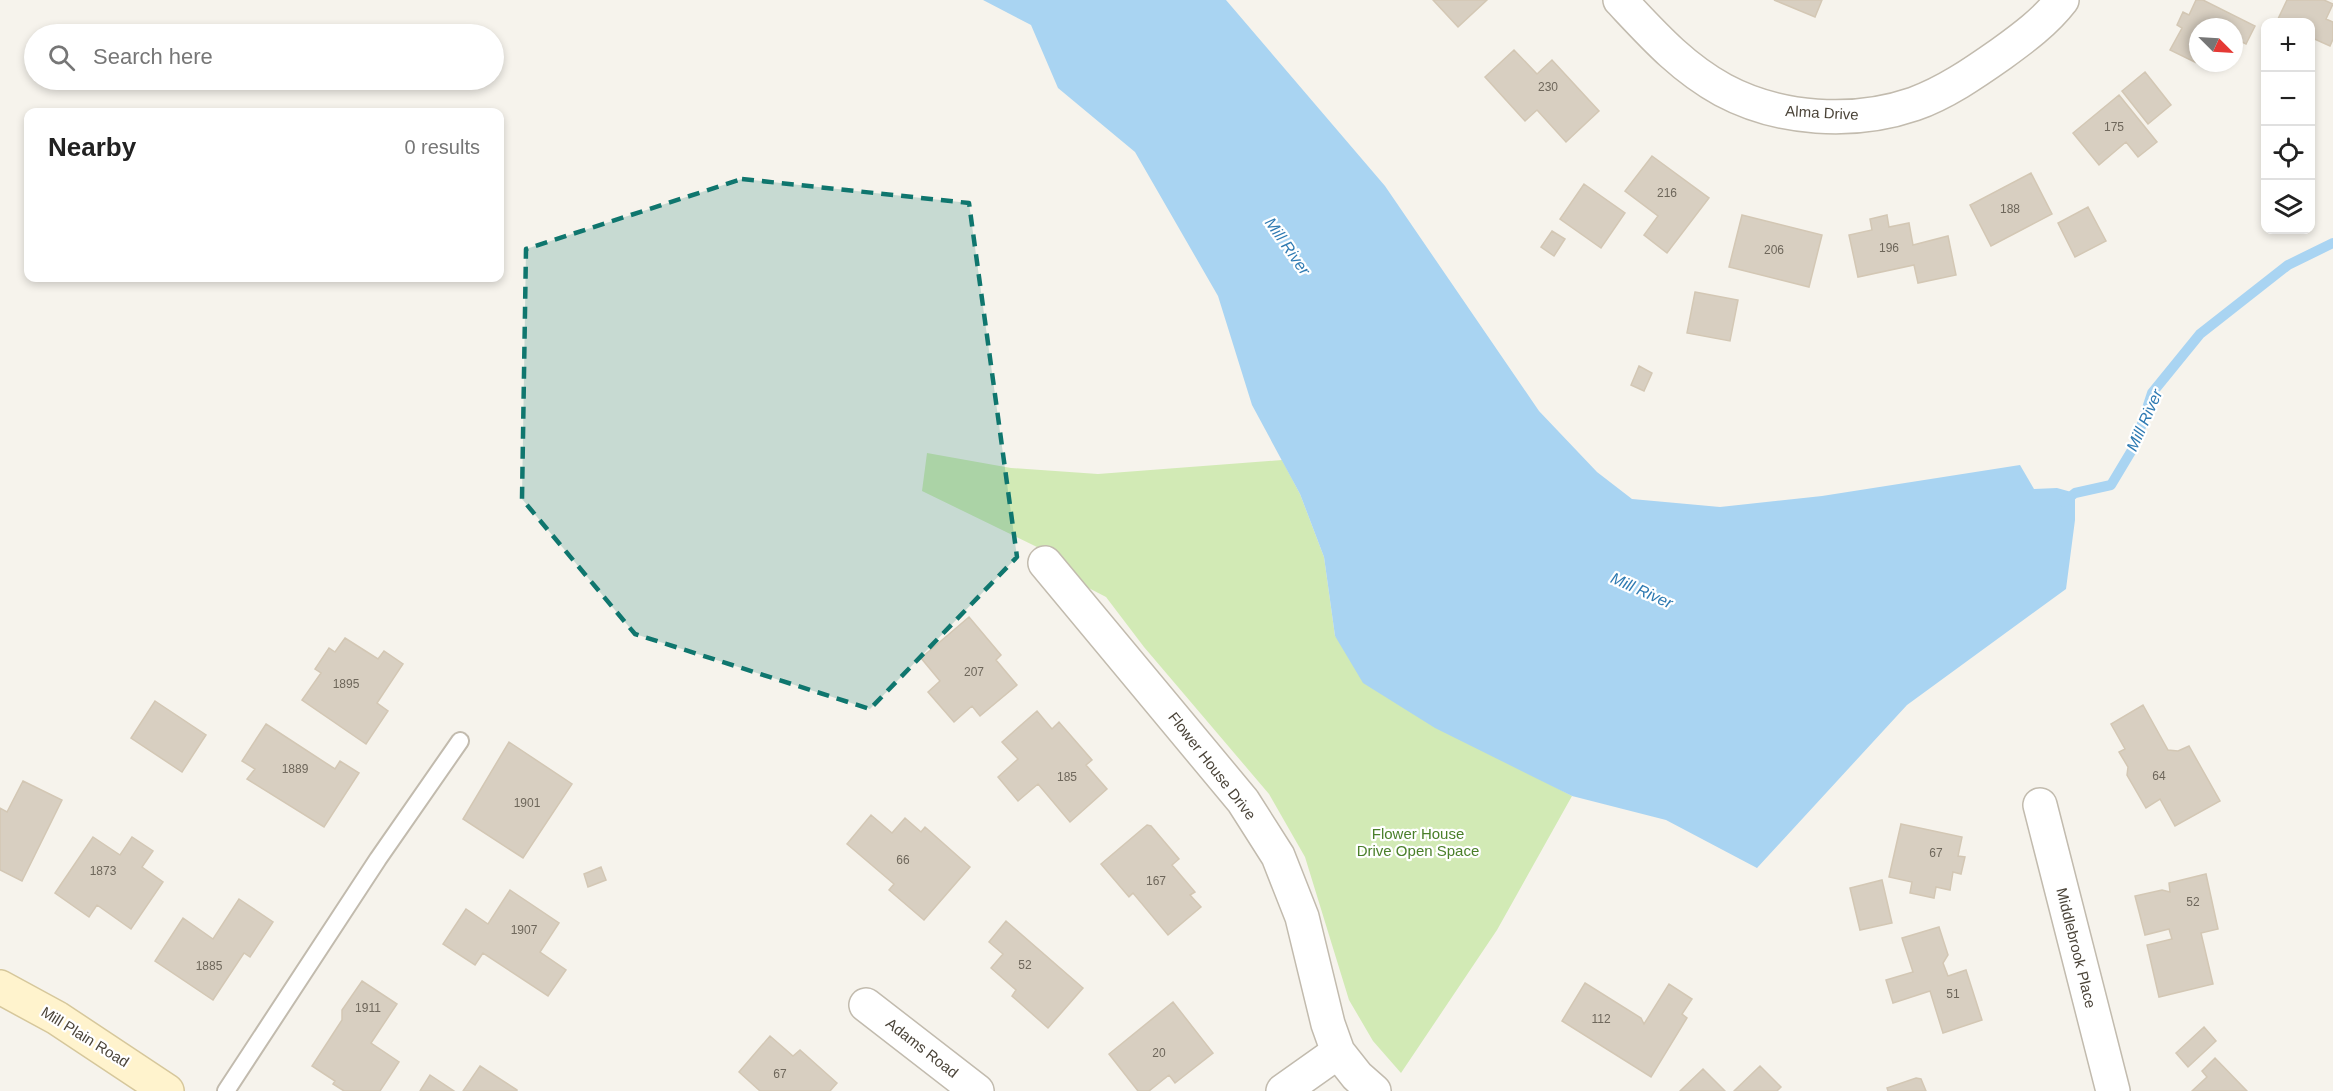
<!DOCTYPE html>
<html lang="en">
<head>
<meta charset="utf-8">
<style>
	body { margin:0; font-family:Arial,sans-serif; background:#f6f6f6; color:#222 }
	.controls { position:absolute; right:18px; top:18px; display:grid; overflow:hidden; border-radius:12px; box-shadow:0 3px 9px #0003 }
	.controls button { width:54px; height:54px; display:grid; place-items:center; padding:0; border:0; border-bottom:2px solid #e0e0e0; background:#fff; color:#222; font:30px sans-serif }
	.compass { position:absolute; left:2189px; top:18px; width:54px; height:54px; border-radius:50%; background:#fff; box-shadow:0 3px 9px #0003; rotate:114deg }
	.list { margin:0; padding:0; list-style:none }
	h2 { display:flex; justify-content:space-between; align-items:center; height:78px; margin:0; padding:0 24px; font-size:26px }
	h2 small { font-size:20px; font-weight:400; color:#767676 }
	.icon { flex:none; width:33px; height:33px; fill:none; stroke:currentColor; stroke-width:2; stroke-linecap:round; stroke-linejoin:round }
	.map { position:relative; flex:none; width:2333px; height:1091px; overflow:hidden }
	.search { position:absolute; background:#fff; box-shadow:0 3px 9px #0003; left:24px; top:24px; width:480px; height:66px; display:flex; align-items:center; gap:15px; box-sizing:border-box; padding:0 21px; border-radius:33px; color:#767676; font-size:22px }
	.panel { position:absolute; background:#fff; box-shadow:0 3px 9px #0003; left:24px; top:108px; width:480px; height:174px; border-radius:12px }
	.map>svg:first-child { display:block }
</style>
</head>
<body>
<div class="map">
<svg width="2333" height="1091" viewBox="0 0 2333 1091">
	<rect width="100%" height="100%" fill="#f6f3ec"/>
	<path fill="#d2eab5" d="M927,453L1011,468L1098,474L1282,460L1300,494L1324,557L1335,636L1508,762L1572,796L1497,930L1401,1073L1373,1041L1349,1000L1305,857L1269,794L1144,647L1106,597L1079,583L1037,547L922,491Z"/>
	<path fill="#a9d4f2" d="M983,0H1226L1385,186L1539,411L1597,472L1632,499L1720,507L1822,496L2020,465L2034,489L2057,488L2075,493V520L2066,589L1907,705L1757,868L1666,820L1572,796L1435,728L1363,683L1335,636L1324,557L1300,494L1252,405L1218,296L1135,152L1058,88L1031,25Z"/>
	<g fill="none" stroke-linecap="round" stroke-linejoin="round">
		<path stroke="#a9d4f2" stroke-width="10" d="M2064,502L2075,493L2111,485L2135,445L2152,393L2200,334L2288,265L2333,243"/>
	</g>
	<path fill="#d8cfc1" stroke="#d3c7b4" stroke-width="1.5" d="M1433,0H1487L1458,27Z
		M1774,0H1822L1815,17Z
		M2196,0H2203L2255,26L2246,44L2234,38V27H2198V63H2214L2211,70L2170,50L2182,28L2177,25L2183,12L2189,15Z
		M2287,0H2324L2333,4L2326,19L2333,22V39L2330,46L2310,37V22L2277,21Z
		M1514,50L1537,74L1552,60L1599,111L1566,142L1537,110L1525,121L1485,77Z
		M2145,72L2171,105L2148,124L2122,91Z
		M2119,95L2157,142L2138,157L2126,142L2099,165L2073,133Z
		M1652,156L1709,198L1667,253L1644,235L1658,216L1625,191Z
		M2031,173L2052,214L1991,246L1970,205Z
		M1584,184L1625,213L1601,248L1560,219Z
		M2088,207L2106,241L2075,257L2058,223Z
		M1742,215L1822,235L1809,287L1729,267Z
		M1887,215L1889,227L1909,223L1913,245L1948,236L1956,275L1918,283L1914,265L1858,277L1849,235L1872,230L1870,219Z
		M1552,231L1565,239L1554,256L1541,247Z
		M1695,292L1738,300L1730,341L1687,333Z
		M1639,366L1652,373L1644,391L1631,385Z
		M969,617L1001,655L996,660L1017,685L980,716L972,706L954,722L928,692L940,681L921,658Z
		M345,638L378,659L384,651L403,664L377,703L388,711L366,744L302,700L321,673L315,669L329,648L335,652Z
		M155,701L206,735L182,772L131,738Z
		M2143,705L2168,750L2178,751L2189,746L2220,801L2175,826L2160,799L2146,808L2127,775L2128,767L2119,752L2125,749L2111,724Z
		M1037,711L1052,729L1059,722L1092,760L1086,765L1107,789L1070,822L1038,784L1018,801L998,777L1018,759L1002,742Z
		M266,724L335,769L340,761L359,773L324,827L247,779L255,769L242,761Z
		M509,742L572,784L523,858L463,819Z
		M23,781L62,800L22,881L0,870V808L7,812Z
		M871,815L892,833L905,818L921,832L925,827L970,867L924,920L889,890L894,884L847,844Z
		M1901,824L1962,837L1958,856L1965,857L1961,874L1953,872L1950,890L1936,887L1934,898L1910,893L1912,882L1889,877Z
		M1147,825L1151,826L1179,859L1172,865L1195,892L1190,895L1201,907L1168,935L1133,893L1129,897L1101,864Z
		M93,837L120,855L132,837L153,851L142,867L163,882L131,929L97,905L89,917L55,893Z
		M601,867L606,880L588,887L584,874Z
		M2206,874L2218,929L2201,933L2213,984L2159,997L2147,945L2172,939L2169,929L2145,935L2135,896L2162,890L2170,892L2169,883Z
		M1882,880L1892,923L1860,930L1850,888Z
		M510,890L559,923L540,952L566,970L548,996L483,953L475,965L443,944L466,909L488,924Z
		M239,899L273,922L250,957L244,953L213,1000L155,961L183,918L213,939Z
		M1006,921L1083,988L1048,1028L1012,996L1016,990L991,968L1003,954L989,942Z
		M1939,927L1948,955L1943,963L1948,976L1966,970L1982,1020L1943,1033L1930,991L1893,1003L1886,980L1913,972L1902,938Z
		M362,981L397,1004L371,1043L399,1062L380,1091H344L333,1084L335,1081L312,1066L342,1020V1010Z
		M1585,983L1641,1018L1644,1024L1669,984L1692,999L1682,1014L1687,1018L1651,1077L1562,1021Z
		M1173,1002L1213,1053L1175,1083L1169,1075L1149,1091H1138L1109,1054Z
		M2204,1027L2216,1041L2188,1067L2176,1053Z
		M770,1036L793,1056L800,1050L837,1083L830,1091H760L739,1072Z
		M2215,1058L2247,1091H2192L2207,1077L2202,1071Z
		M480,1066L517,1090V1091H463Z
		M1760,1066L1781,1087L1777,1091H1734Z
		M1703,1069L1725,1091H1680Z
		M430,1075L454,1091H420Z
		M1916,1078L1921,1079L1926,1091H1888L1887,1088Z"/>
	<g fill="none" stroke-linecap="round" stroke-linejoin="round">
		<g stroke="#c2bbae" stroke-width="20">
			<path id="lane" d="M226,1091L378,859L460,741"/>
		</g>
		<g stroke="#c2bbae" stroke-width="36">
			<path id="street" d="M1620,0C1652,34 1681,67 1723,90C1779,120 1853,125 1914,104C1945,93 1974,73 2001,54C2023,38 2045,22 2062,0
				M1045,563L1243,801L1278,856L1302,917L1328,1024L1338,1052L1357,1076L1374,1091
				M2040,805L2113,1091
				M866,1005L977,1091
				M1283,1091L1338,1052"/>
		</g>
		<g stroke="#d6c79b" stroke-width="36">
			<path id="secondary" d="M0,987L57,1018L167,1091"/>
		</g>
		<use href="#lane" stroke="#fff" stroke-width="16"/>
		<use href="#street" stroke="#fff" stroke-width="33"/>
		<use href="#secondary" stroke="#fff3cd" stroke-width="33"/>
	</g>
	<path fill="#0f766e" fill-opacity="0.2" stroke="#0f766e" stroke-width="4.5" stroke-dasharray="12 8" stroke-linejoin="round" d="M742,179L969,203L1017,557L870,709L635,634L522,499L526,249Z"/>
	<g text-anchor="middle" stroke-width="4.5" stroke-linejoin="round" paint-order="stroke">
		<g font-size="12" fill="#6e675b">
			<text x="1548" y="91">230</text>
			<text x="2114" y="131">175</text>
			<text x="1667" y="197">216</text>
			<text x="2010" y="213">188</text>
			<text x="1889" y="252">196</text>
			<text x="1774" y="254">206</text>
			<text x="974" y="676">207</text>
			<text x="346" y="688">1895</text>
			<text x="295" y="773">1889</text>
			<text x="2159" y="780">64</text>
			<text x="1067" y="781">185</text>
			<text x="527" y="807">1901</text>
			<text x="1936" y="857">67</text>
			<text x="903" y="864">66</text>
			<text x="103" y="875">1873</text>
			<text x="1156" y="885">167</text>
			<text x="2193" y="906">52</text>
			<text x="524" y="934">1907</text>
			<text x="1025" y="969">52</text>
			<text x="209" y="970">1885</text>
			<text x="1953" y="998">51</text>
			<text x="368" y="1012">1911</text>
			<text x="1601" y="1023">112</text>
			<text x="1159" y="1057">20</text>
			<text x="780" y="1078">67</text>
		</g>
		<g font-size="15" fill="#4b4439" stroke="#fff">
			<text transform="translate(1822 113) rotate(3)" y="5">Alma Drive</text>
			<text transform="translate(1212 766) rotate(52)" y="5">Flower House Drive</text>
			<text transform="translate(2076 948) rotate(76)" y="5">Middlebrook Place</text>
			<text transform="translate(85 1037) rotate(32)" y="5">Mill Plain Road</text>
			<text transform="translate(922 1048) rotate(38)" y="5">Adams Road</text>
		</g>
		<g font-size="15" fill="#4a7f2a" stroke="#fff">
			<text x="1418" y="839">Flower House<tspan x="1418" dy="17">Drive Open Space</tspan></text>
		</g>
		<g font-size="16" font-style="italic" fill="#2e7ab2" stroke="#fff">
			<text transform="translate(1288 246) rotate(55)" y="6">Mill River</text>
			<text transform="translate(2144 420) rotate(-66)" y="6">Mill River</text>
			<text transform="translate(1642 590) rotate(24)" y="6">Mill River</text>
		</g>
	</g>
</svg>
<div class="controls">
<button>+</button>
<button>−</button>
<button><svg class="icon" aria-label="locate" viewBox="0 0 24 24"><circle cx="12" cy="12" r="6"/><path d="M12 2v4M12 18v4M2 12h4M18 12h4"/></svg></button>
<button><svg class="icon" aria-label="layers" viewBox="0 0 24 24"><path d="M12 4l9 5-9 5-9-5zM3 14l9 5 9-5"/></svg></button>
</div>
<svg class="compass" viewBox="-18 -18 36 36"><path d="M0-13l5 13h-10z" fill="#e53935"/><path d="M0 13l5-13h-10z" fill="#767676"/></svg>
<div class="search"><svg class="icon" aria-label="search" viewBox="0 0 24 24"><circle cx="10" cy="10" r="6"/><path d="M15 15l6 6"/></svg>Search here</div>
<section class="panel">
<h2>Nearby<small>0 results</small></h2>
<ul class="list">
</ul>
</section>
</div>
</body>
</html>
